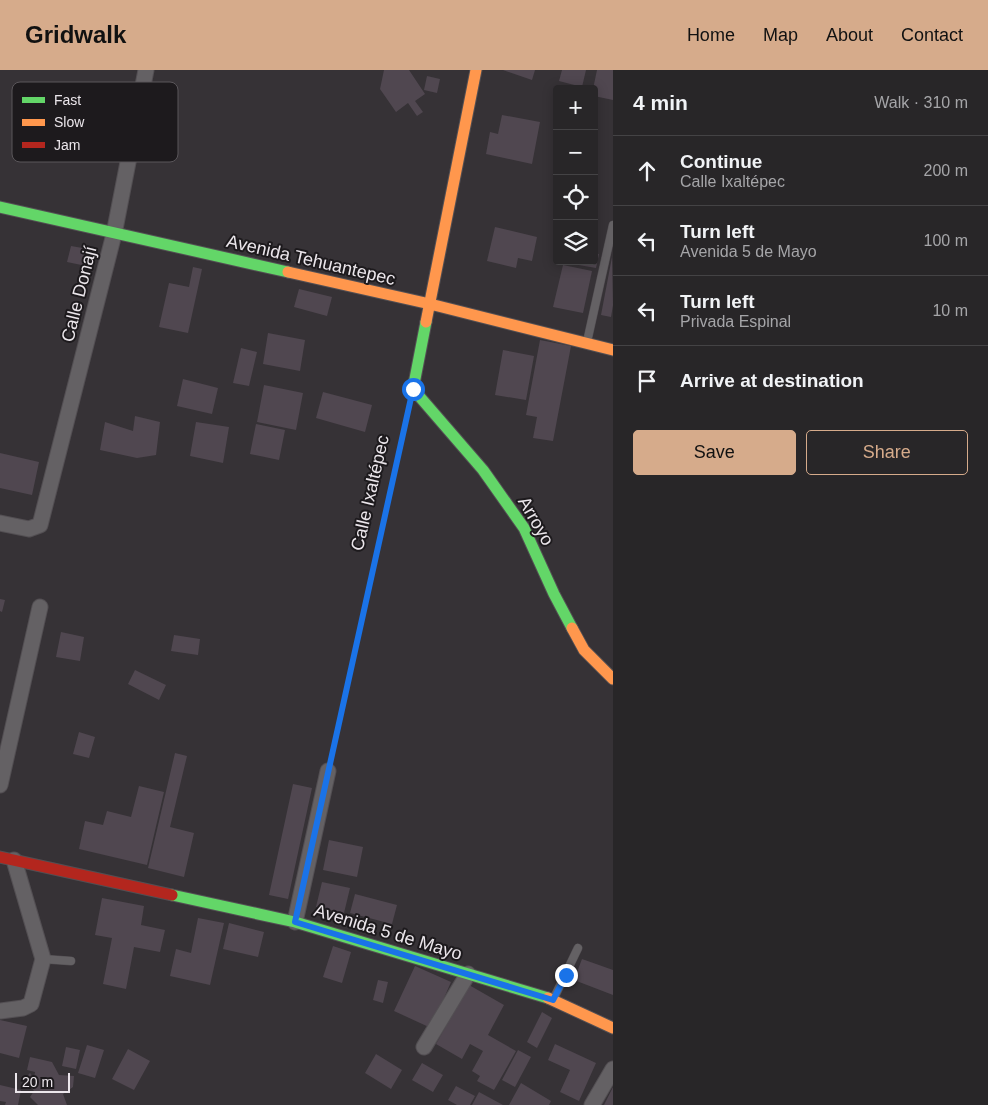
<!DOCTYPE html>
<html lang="en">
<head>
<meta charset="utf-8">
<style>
	body { margin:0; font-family:Arial,sans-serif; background:#343234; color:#f1f3f6 }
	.controls { position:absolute; right:15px; top:15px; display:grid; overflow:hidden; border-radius:5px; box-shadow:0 2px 12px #0003 }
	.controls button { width:45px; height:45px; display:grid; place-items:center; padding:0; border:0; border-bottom:1px solid #444345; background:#282628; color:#f1f3f6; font:25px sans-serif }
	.scale { position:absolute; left:15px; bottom:12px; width:55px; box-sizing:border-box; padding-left:5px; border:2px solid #ebe6eb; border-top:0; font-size:14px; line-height:18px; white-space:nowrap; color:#ebe6eb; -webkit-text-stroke:4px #1d1a1d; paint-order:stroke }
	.stop { position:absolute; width:15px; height:15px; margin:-11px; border:4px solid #1a73e8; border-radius:50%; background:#fff }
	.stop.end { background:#1a73e8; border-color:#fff; box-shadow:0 1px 5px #0008 }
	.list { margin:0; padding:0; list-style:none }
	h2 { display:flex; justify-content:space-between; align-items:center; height:65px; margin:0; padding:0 20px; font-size:21px }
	h2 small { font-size:16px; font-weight:400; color:#a5a5a8 }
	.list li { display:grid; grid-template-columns:32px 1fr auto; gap:15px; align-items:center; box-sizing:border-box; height:70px; padding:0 20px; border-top:1px solid #444345 }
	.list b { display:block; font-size:19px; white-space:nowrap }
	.list p { margin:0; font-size:16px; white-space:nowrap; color:#a5a5a8 }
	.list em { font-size:16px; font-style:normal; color:#a5a5a8 }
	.actions { display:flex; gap:10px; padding:15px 20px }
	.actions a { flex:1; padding:11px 0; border:1px solid #d6ab8b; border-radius:5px; text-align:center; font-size:18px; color:#d6ab8b }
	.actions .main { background:#d6ab8b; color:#111 }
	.icon { flex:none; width:28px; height:28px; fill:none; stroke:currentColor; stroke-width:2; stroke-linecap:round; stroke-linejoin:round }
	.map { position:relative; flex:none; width:613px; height:1035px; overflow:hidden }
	header { display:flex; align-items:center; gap:30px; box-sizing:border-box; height:70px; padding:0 25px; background:#d6ab8b; color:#111 }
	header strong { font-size:24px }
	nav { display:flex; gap:28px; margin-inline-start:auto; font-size:18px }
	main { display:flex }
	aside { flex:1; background:#282628 }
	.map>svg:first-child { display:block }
</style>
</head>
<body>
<header>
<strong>Gridwalk</strong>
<nav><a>Home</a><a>Map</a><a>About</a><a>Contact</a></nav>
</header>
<main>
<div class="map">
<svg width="613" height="1035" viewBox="0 0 613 1035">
	<rect width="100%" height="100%" fill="#363236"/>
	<path fill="#504750" d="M384,0H409L425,24L415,31L423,42L417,46L408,33L396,42L380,19Z
		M503,0H535L532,10Z
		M562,0H586L582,17L559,11Z
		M597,0H613V30L594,26L593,19Z
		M427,6L440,9L437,23L424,20Z
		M502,45L540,52L532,94L486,84L490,62L498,64Z
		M495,157L537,167L532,191L518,188L516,198L487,191Z
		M71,176L94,180L91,197L67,192Z
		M594,183L599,184L596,198L573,194L574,191H594Z
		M612,187L613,235L611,247L601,245Z
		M563,195L592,201L583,243L553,237Z
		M193,197L202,199L188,263L159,257L169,213L189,217Z
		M299,219L332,227L327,246L294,237Z
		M268,263L305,270L300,301L263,294Z
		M540,270L571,276L553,371L533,368L537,347L526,345Z
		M241,278L257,282L249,316L233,313Z
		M503,280L534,286L526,330L495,325Z
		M183,309L218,318L212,344L177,336Z
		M264,315L303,323L296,360L257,352Z
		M323,322L372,335L365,362L316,348Z
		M135,346L160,352L156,385L137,388L100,380L105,352L133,361Z
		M196,352L229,357L223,393L190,386Z
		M256,354L285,360L279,390L250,384Z
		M0,383L39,392L32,425L0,418Z
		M0,529L5,530L2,542L0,541Z
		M61,562L84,567L80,591L56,587Z
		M174,565L200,569L198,585L171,581Z
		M135,600L166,615L159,630L128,614Z
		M79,662L95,667L89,688L73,684Z
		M175,683L187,686L170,757L194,763L184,807L148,798Z
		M293,714L312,718L288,829L269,825Z
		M139,716L164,722L147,795L79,779L85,751L103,755L107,741L131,747Z
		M329,770L363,777L357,807L323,800Z
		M322,812L350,818L344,843L316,837Z
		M355,824L397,835L392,854L350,843Z
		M102,828L144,836L141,855L165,860L160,882L134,877L126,919L103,914L112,868L95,865Z
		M198,848L224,853L210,915L170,906L176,879L191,883Z
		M229,853L264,862L258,887L223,879Z
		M333,876L351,882L342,913L323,907Z
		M582,889L613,900V925L574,910Z
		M415,896L451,912L431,958L394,941Z
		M378,910L388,912L383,933L373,930Z
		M469,915L504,935L488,965L516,981L494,1020L477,1011L480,1006L472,1001L483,981L470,974L462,989L436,974Z
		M542,942L552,948L537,978L527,972Z
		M0,950L27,956L19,988L0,983Z
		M555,974L596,993L579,1031L560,1022L570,1000L548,990Z
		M87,975L104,980L95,1008L78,1003Z
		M66,977L80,980L76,999L62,996Z
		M128,979L150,991L134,1020L112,1009Z
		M518,980L531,987L515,1017L502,1010Z
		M376,984L402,1000L391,1019L365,1003Z
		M30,987L52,992L59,1005L74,1006L73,1017L63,1024L67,1035H38L30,1027L34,1021L24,1009L30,1003L34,1008L35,1002L27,1000Z
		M422,993L443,1005L433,1022L412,1010Z
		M521,1013L551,1031L549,1035H509Z
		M0,1015L21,1020L18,1035H5L6,1032L0,1031Z
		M456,1016L475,1026L470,1035H457L448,1030Z
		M613,1017V1035H604Z
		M479,1022L503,1035H472Z"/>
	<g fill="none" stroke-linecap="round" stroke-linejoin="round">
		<g stroke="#534f53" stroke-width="9">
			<path id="lane" d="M587,272L613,155
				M43,889L71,891
				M554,928L578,878"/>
		</g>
		<g stroke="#534f53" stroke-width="17">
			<path id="street" d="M0,453L29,459L40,455L114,164L146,0
				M0,715L40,537
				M295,852L328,701
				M0,941L23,938L31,934L43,889L14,790
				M424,977L468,904
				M592,1035L613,999"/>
		</g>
		<g stroke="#534f53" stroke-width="13">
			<path id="fast" d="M0,137L288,202
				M426,252L413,319L483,400L524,458L554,524L572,558
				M172,825L295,852L548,928"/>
		</g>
		<g stroke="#534f53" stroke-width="13">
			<path id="slow" d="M288,202L430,234L613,280
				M426,252L476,0
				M572,558L584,580L613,609
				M548,928L613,958"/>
		</g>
		<g stroke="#534f53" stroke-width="13">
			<path id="jam" d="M0,787L172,825"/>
		</g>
		<path stroke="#676567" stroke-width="3" stroke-dasharray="2.5 4" stroke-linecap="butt" d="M331,686L407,343"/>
		<use href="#lane" stroke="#646164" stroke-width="8"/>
		<use href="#street" stroke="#646164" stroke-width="15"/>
		<use href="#fast" stroke="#63d668" stroke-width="11"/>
		<use href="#slow" stroke="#ff974d" stroke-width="11"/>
		<use href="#jam" stroke="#b3261e" stroke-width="11"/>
	</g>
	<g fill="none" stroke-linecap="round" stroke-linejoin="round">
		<path stroke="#1a73e8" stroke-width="6" d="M413,319L295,852L553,930L566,905"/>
	</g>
	<g text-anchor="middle" stroke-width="4" stroke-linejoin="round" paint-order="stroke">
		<g font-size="18" fill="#ebe6eb" stroke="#1d1a1d">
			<text transform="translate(311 190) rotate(13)" y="6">Avenida Tehuantepec</text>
			<text transform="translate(79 224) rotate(-76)" y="6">Calle Donají</text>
			<text transform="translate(370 423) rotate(-77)" y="6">Calle Ixaltépec</text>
			<text transform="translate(536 451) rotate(60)" y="6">Arroyo</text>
			<text transform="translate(388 862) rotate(17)" y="6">Avenida 5 de Mayo</text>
		</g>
	</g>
	<rect x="12" y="12" width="166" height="80" rx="8" fill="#1d1a1d" stroke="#5b575b" stroke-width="1"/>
	<rect x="22" y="27" width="23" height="6" fill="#63d668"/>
	<rect x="22" y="49" width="23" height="7" fill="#ff974d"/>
	<rect x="22" y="72" width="23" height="6" fill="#b3261e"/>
	<g font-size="14" fill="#ebe6eb">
		<text x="54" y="35">Fast</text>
		<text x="54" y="57">Slow</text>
		<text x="54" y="80">Jam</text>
	</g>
</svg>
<div class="controls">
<button>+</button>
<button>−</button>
<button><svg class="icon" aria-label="locate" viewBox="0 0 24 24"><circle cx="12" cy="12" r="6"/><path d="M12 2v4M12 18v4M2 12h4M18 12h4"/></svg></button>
<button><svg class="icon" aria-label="layers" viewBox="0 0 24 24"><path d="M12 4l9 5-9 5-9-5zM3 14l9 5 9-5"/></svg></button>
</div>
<div class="scale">20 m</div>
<div class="stop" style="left:413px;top:319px"></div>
<div class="stop end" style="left:566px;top:905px"></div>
</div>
<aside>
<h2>4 min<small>Walk · 310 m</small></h2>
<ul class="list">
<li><svg class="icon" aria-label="ahead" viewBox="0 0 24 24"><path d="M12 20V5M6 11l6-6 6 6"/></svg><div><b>Continue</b><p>Calle Ixaltépec</p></div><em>200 m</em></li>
<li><svg class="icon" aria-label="left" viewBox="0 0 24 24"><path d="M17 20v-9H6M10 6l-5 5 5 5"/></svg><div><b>Turn left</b><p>Avenida 5 de Mayo</p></div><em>100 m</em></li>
<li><svg class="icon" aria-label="left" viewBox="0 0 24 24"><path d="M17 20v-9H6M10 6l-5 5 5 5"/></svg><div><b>Turn left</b><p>Privada Espinal</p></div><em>10 m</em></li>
<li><svg class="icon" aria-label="arrive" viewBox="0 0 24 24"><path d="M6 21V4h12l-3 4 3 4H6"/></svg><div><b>Arrive at destination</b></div></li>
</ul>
<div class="actions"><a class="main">Save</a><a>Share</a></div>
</aside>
</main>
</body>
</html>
